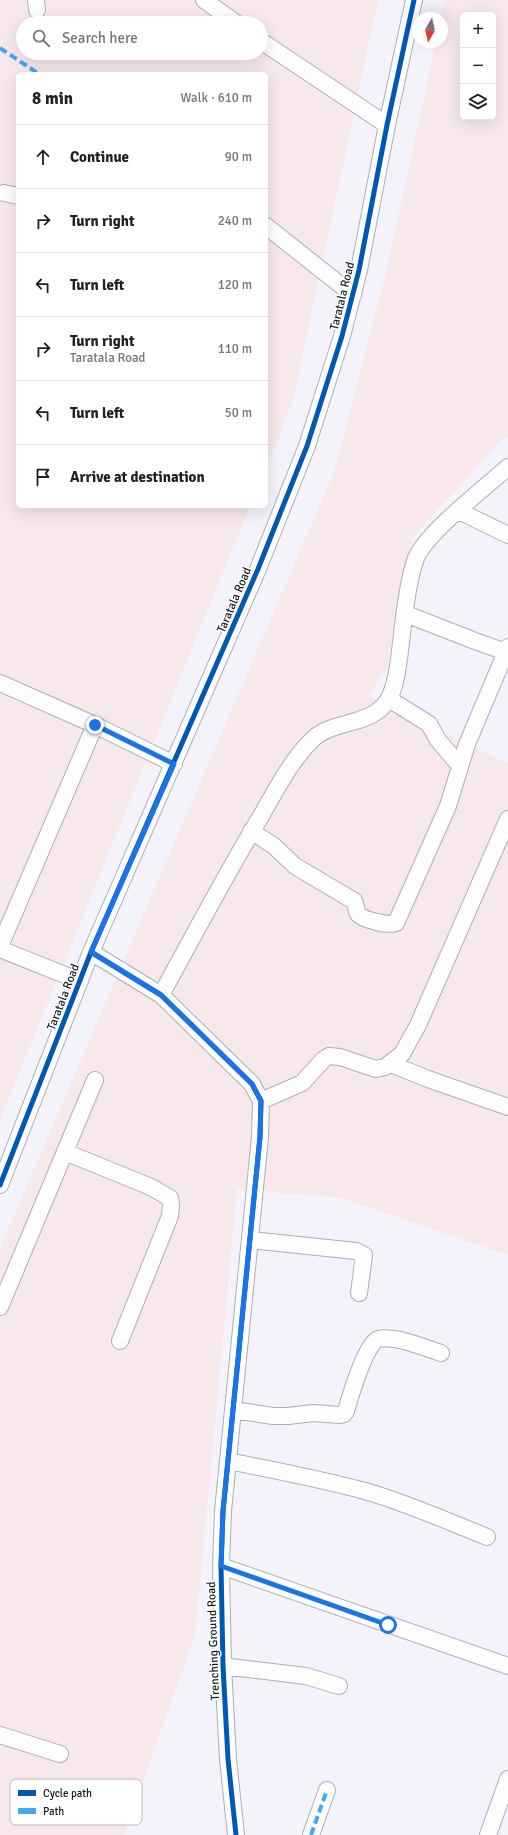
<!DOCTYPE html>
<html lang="en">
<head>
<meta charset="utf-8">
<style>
	body { margin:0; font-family:Signika,sans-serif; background:#f2f2f2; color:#202124 }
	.controls { position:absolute; right:12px; top:12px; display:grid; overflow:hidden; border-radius:6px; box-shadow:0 4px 16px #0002 }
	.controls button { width:36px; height:36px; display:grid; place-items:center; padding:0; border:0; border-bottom:1px solid #e0e0e0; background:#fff; color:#202124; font:20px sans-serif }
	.compass { position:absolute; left:412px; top:12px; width:36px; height:36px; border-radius:50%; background:#fff; box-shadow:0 4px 16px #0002; rotate:189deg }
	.stop { position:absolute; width:12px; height:12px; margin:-9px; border:3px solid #1a73e8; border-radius:50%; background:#fff }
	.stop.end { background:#1a73e8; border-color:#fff; box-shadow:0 1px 4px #0008 }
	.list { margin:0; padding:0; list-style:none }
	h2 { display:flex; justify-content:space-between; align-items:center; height:52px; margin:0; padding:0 16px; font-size:17px }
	h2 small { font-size:13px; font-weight:400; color:#757577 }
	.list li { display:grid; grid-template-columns:26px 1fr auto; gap:12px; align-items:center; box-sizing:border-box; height:64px; padding:0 16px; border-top:1px solid #e0e0e0 }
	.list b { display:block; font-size:15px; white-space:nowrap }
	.list p { margin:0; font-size:13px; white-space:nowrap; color:#757577 }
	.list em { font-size:13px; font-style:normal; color:#757577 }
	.icon { flex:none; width:22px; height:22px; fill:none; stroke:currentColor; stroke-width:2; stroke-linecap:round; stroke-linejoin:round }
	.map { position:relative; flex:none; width:508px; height:1835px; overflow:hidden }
	.search { position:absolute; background:#fff; box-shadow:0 4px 16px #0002; left:16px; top:16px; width:252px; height:44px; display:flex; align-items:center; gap:10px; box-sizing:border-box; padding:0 14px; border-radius:22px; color:#757577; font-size:15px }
	.panel { position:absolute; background:#fff; box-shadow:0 4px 16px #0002; left:16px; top:72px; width:252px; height:436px; border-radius:6px }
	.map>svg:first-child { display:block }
</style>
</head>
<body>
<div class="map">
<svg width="508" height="1835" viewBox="0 0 508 1835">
	<rect width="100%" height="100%" fill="#f4f2fa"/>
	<path fill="#f7e8ec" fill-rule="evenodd" d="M0,0H378L293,401L266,468V74H18V506H250L0,1120ZM23,23H261V53H23Z
		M445,0H508V438L502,439L413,537L404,567L387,667L368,696L508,763V1255L341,1198L237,1189L195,1635L124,1835H0V1248L334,472L386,273L436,42H442L441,18ZM463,15H493V117H463Z"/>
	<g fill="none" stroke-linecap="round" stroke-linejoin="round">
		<g stroke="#afadb5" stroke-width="18">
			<path id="minor" d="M36,0L37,10
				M204,0L236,23
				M261,41L387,125
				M4,193L18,196
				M266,226L353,295
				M459,511L508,535
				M406,614L475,641L506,652
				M0,683L95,725L174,764
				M389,699L429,724L438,740L460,766
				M251,831L274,846L295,866L354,901C356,904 356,910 358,914C363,920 389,926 396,923L448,806L467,744L508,647
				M0,946L95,725
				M0,949L80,981
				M91,952L161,995L252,1084L261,1101L260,1137L223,1511L221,1566L223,1666L228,1759L236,1835
				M161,995C194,935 226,874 261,816C276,790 291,760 313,739C334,719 371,727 388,700C395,689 397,672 399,659C403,628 406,587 416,558C426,533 486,487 508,467
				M391,1064L428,1079L508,1107
				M261,1101L302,1083L324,1059L329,1056L340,1057L376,1069L385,1067L402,1054L418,1025L508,819
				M65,1152L151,1187L170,1198L171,1205L170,1216L120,1341
				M0,1185L91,952L258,569L307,446L342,336L359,270L387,125L414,0
				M250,1240L356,1251L364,1255L359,1293
				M0,1307L95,1080
				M234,1410L273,1416H288L313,1413L340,1415L344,1414L346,1411C350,1397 366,1343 378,1339C395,1335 425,1348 441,1353
				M228,1461C274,1470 320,1479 365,1491C407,1503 447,1521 487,1537
				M221,1566L508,1666
				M223,1666L306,1676L339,1686
				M0,1735L60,1754
				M311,1835L327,1790
				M488,1835L508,1779"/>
		</g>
		<use href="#minor" stroke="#fdfdfe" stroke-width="16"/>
		<path stroke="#3fa9f5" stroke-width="4" stroke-dasharray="8 4" stroke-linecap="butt" d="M0,48L39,74
			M311,1835L327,1790"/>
		<g stroke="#fff" stroke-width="8">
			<path id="cycleway" d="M91,952L161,995L252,1084L261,1101L260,1137L223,1511L221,1566L223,1666L228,1759L236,1835
				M0,1185L91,952L258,569L307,446L342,336L359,270L387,125L414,0"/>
		</g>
		<use href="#cycleway" stroke="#0057b8" stroke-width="5"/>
	</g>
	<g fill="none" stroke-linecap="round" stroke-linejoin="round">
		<path stroke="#1a73e8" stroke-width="5" d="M95,725L174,764L91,952L161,995L252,1084L261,1101L260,1137L223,1511L221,1566L388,1625"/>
	</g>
	<g text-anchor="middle" stroke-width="3" stroke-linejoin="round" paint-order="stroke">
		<g font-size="12" fill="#1b1922" stroke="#fff">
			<text transform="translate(342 296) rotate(-76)" y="4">Taratala Road</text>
			<text transform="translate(234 600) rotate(-67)" y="4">Taratala Road</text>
			<text transform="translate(63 997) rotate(-69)" y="4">Taratala Road</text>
			<text transform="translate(213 1641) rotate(-92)" y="4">Trenching Ground Road</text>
		</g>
	</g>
	<rect x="10" y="1779" width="132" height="46" rx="6" fill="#fff" stroke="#bbbabd" stroke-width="1"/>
	<rect x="18" y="1790" width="18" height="6" fill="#0057b8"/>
	<rect x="18" y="1808" width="18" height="6" fill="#3fa9f5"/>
	<g font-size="11" fill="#1b1922">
		<text x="43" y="1797">Cycle path</text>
		<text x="43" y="1815">Path</text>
	</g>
</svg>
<div class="controls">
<button>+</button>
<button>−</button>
<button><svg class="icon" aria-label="layers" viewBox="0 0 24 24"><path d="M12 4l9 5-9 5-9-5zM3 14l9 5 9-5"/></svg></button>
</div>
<svg class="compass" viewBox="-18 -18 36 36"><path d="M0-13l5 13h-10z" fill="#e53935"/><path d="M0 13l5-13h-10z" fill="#757577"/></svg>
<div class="stop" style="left:388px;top:1625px"></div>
<div class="stop end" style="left:95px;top:725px"></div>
<div class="search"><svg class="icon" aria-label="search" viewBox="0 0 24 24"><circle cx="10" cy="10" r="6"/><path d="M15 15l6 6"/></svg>Search here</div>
<section class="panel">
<h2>8 min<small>Walk · 610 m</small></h2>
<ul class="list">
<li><svg class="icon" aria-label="ahead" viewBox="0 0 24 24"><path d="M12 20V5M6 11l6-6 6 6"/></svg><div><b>Continue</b></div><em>90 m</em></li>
<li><svg class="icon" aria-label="right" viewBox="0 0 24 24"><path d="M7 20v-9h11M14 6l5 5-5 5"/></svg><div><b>Turn right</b></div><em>240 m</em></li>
<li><svg class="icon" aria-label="left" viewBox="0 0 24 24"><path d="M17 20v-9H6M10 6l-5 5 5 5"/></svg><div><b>Turn left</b></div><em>120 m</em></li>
<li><svg class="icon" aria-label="right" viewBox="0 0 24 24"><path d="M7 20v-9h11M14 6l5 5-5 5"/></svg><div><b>Turn right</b><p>Taratala Road</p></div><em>110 m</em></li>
<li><svg class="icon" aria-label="left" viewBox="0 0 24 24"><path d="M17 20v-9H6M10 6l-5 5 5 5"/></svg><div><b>Turn left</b></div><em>50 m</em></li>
<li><svg class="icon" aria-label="arrive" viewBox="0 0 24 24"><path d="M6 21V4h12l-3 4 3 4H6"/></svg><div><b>Arrive at destination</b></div></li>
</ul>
</section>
</div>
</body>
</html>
